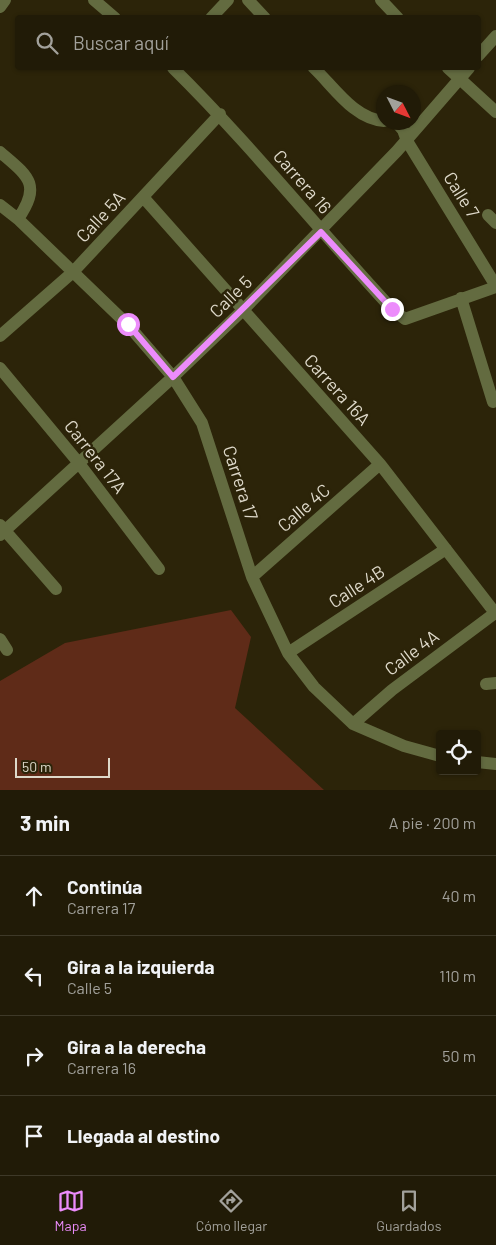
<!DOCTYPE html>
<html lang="es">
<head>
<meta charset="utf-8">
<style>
	body { margin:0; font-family:Barlow,sans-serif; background:#292411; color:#f1f3f6 }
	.controls { position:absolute; right:15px; bottom:15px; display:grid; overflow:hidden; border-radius:5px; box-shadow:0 1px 4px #0004 }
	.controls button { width:45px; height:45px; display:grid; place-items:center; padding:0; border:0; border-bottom:1px solid #3e3928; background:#211b07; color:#f1f3f6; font:25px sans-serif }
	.compass { position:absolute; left:376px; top:85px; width:45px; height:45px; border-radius:50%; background:#211b07; box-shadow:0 1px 4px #0004; rotate:132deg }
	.scale { position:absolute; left:15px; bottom:12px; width:95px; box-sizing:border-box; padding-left:5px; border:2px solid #ded9ca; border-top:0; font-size:14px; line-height:18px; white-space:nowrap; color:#ded9ca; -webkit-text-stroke:4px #2c2409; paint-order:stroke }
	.stop { position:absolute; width:15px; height:15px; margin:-11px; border:4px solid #ec8cfb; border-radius:50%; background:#fff }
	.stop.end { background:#ec8cfb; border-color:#fff; box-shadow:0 1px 5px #0008 }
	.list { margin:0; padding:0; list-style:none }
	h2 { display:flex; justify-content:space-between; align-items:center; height:65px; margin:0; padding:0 20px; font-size:21px }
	h2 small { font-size:16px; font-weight:400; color:#a2a19b }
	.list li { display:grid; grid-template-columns:32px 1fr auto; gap:15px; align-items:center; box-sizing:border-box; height:80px; padding:0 20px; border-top:1px solid #3e3928 }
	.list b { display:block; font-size:19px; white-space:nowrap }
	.list p { margin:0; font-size:16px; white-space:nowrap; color:#a2a19b }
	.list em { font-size:16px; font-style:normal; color:#a2a19b }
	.icon { flex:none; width:28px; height:28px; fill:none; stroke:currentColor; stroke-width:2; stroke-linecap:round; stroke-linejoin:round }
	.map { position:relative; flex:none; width:496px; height:790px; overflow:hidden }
	.search { position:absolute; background:#211b07; box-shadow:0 1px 4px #0004; left:15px; right:15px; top:15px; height:55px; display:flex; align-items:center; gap:12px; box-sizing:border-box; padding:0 18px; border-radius:5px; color:#a2a19b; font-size:19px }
	.sheet { height:385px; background:#211b07 }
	nav { display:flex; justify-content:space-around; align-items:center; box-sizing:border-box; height:70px; border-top:1px solid #3e3928; background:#211b07; font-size:14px; color:#a2a19b }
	nav a { display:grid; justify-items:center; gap:2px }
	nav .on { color:#ec8cfb }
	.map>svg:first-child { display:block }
</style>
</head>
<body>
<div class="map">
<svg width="496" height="790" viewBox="0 0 496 790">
	<rect width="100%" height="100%" fill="#2c2409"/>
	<path fill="#5f2b18" d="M231,610L251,637L235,708L324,790H0V681L65,643Z"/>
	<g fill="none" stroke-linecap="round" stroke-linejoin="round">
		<path stroke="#636b40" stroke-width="12" d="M94,0L115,18
			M248,0L265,18
			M381,0L398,18
			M0,7L5,0
			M211,18L228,0
			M478,56L496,36
			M173,68C250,144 318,229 392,309L405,319L496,287
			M314,68C334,87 354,119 384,121
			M448,68L496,112
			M396,122L403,130L407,141L496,286
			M0,152C28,176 42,184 18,219
			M143,197L380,464L496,614
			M0,205L18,219L128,325L173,377L202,423L252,577L288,653L314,687L353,724L404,746L440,756
			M488,215L496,223
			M461,298L493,402
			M0,336L73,272L220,114
			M0,368L78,462L159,569
			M0,525L56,589
			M0,535L173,377L243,310L397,151L469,68
			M252,577L380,464
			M0,639L7,650
			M288,653L446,549
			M486,684L496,683
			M353,724L392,690L495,613
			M477,762L496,764"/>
	</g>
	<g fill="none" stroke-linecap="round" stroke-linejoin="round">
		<path stroke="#ec8cfb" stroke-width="6" d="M128,324L173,377L321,232L392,309"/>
	</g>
	<g text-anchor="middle" stroke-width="5" stroke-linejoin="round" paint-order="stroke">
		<g font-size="18" fill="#ded9ca" stroke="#2c2409">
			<text transform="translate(302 182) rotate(49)" y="6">Carrera 16</text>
			<text transform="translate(461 195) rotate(58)" y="6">Calle 7</text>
			<text transform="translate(101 217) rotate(-47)" y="6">Calle 5A</text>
			<text transform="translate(231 297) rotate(-44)" y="6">Calle 5</text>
			<text transform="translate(337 390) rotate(48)" y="6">Carrera 16A</text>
			<text transform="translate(95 457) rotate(52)" y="6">Carrera 17A</text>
			<text transform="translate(240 483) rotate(72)" y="6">Carrera 17</text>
			<text transform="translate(304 508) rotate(-41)" y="6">Calle 4C</text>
			<text transform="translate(357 587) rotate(-33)" y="6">Calle 4B</text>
			<text transform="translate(412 653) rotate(-37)" y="6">Calle 4A</text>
		</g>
	</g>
</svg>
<div class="controls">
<button><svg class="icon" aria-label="locate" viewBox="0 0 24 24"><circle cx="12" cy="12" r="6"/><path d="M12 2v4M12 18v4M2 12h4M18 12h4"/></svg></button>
</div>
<svg class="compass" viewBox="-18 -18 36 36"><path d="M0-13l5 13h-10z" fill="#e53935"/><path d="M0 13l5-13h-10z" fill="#a2a19b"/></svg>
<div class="scale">50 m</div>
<div class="stop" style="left:128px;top:324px"></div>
<div class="stop end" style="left:392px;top:309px"></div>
<div class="search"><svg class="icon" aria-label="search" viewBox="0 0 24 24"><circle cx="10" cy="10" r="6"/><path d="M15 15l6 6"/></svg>Buscar aquí</div>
</div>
<section class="sheet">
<h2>3 min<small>A pie · 200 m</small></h2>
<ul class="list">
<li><svg class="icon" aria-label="ahead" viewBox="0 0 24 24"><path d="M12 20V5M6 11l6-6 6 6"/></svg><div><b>Continúa</b><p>Carrera 17</p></div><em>40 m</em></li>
<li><svg class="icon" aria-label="left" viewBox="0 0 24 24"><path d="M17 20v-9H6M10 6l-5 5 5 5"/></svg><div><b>Gira a la izquierda</b><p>Calle 5</p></div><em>110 m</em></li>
<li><svg class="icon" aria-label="right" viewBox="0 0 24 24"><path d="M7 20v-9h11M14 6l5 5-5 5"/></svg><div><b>Gira a la derecha</b><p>Carrera 16</p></div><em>50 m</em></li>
<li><svg class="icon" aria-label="arrive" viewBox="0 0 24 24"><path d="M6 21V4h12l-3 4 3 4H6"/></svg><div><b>Llegada al destino</b></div></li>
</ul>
</section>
<nav>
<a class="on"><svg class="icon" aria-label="map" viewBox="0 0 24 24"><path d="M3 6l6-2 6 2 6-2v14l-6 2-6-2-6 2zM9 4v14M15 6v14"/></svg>Mapa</a>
<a><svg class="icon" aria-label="directions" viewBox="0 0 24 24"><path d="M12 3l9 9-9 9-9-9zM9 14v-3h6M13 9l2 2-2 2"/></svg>Cómo llegar</a>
<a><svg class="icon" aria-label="saved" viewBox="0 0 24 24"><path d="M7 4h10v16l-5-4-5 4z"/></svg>Guardados</a>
</nav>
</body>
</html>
